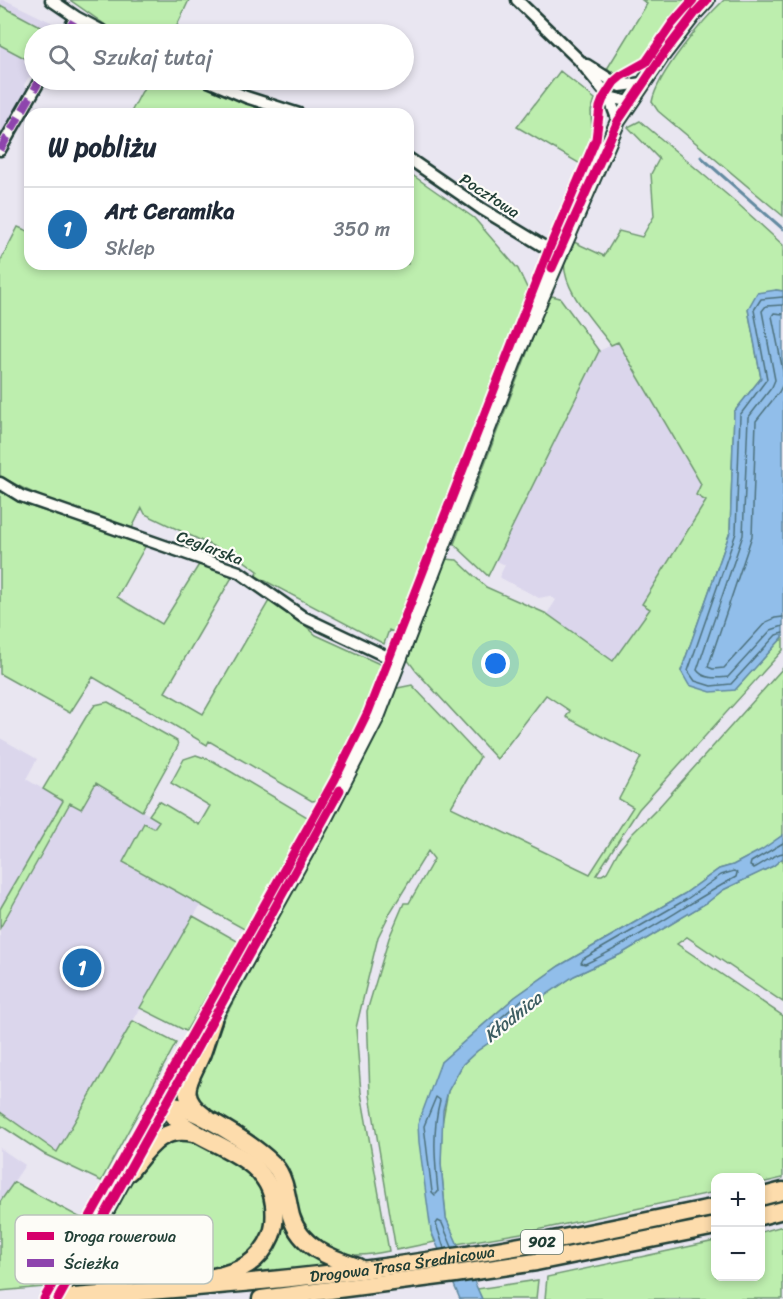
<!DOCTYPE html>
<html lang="pl">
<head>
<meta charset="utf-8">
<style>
	body { margin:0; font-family:Sriracha,sans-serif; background:#f6f6f7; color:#1f2937 }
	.controls { position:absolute; right:18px; bottom:18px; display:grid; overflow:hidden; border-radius:12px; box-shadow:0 3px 9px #0003 }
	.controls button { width:54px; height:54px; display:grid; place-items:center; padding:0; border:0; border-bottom:2px solid #e0e1e3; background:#fff; color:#1f2937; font:30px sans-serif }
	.you { position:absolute; left:496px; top:664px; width:21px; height:21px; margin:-15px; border:4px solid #fff; border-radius:50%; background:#1a73e8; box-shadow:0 0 0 9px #1a73e833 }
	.badge { display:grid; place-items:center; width:39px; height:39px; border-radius:50%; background:#1f6fb2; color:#fff; font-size:20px; font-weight:700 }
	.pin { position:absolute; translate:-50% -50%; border:3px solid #fff; box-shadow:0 2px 6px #0006 }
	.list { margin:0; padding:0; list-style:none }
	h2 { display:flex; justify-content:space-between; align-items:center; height:78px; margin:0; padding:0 24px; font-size:26px }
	h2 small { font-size:20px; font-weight:400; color:#747a83 }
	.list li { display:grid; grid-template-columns:39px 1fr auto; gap:18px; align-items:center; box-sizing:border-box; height:84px; padding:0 24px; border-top:2px solid #e0e1e3 }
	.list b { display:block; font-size:22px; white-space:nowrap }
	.list p { margin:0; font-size:20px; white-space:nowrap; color:#747a83 }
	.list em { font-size:20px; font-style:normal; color:#747a83 }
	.icon { flex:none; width:33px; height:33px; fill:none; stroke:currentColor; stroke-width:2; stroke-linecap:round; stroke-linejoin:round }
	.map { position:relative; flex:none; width:783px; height:1299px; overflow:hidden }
	.search { position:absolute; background:#fff; box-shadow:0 3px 9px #0003; left:24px; top:24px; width:390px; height:66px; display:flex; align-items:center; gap:15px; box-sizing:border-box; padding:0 21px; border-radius:33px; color:#747a83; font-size:22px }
	.panel { position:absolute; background:#fff; box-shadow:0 3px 9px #0003; left:24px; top:108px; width:390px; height:162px; border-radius:18px }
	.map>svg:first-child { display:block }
</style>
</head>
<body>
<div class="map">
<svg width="783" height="1299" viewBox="0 0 783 1299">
	<rect width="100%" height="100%" fill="#e9e6f1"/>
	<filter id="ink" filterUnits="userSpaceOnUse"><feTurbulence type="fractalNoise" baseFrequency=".0167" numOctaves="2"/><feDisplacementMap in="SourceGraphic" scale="12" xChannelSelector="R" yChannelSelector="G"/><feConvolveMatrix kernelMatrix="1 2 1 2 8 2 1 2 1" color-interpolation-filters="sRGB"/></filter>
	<g filter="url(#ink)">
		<path fill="#dbd6ec" d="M0,0H5L63,28L59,34H34V76L28,78L24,85L29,96L0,145Z
			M618,342L701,484L706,501L642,603L650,609L613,661L547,614L556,600L549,596L539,598L499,577L505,565L495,560L599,351Z
			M0,738L37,759L26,779L63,801L0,909Z
			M96,783L226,861L57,1152L0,1112V928L71,803Z
			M0,1148L25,1165L0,1202Z"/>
		<path fill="#bdeeae" stroke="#6e9671" stroke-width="1.5" d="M70,0H189L173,34H119L102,27L104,24Z
			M642,0H688L643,57L618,74L607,69L647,4Z
			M724,0H783V216L658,111L652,102C657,74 703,20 724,0Z
			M0,5L47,30L45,34H34V53L30,61L0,45Z
			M560,71L595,99L591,111L592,134L582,165L517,127Z
			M148,80H192L276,114H130Z
			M640,121L738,204L783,245V291L776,290L748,309L761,378L734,412L730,532L681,671L735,690L783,637V650L639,809L596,875H602L607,872L619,850L632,834L657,809L783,668V835L764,849L733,865L719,869L684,894L559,966L515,997L441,1062L431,1231L435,1242L396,1250L370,1095L367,1011L389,938L404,903H409L434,859L428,851L391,911L378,937L356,1028L361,1093L389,1251C360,1257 351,1256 323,1249L201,1111L190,1082L358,770L393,689L412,685L480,757L451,807L590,874L633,807L619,799L641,757L566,717L570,711L546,695L497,759L416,671L407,659L445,559L457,560L486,587L547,614L613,661L650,609L642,604L706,501L696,495L701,484L618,342L611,345C595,323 559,287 565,258C567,252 570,246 572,241L604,256L619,231L642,237L654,216L651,174L659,159L628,127Z
			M408,172L474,218L518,269L529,292L396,633L389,630L384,644L256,576L258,571L244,561L145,514L142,508L132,528C86,516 42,500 0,476V262L18,227L30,232V264H408Z
			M552,296L560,298L599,351L488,576L454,544L547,301Z
			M0,490L26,505L146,545L117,597L162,624L200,563L234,574L165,692L203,714L270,599L297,618L316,635L384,666L351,741L319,800L312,801L209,741L207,745L93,677L70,713L0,674Z
			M108,702L177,741L178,746L142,811L96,783L81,809L70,803L0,928V909L63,801L43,789L86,717L95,705Z
			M196,755L213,761L309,818L307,824L246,930L123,862L144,823L154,828L159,821L149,815L159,801L199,825L210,806L171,783L184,759Z
			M783,858V1002L687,937L677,944L783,1016V1178L761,1183L760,1178H716L715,1192L533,1231L457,1244L446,1218L441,1164L442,1124L448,1091L463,1064L477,1051L497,1037L546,995L574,976L621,954L708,902L723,890L773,866Z
			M193,916L239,942L186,1031L140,1008Z
			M133,1021L176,1043L101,1181L44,1154L0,1125V1112L57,1152Z
			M170,1108L178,1109C203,1123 250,1144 268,1166C297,1201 275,1248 334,1263L335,1267L244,1276V1274C262,1263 274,1248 278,1227C292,1165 221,1140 178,1116Z
			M181,1134L246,1165L265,1188L270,1222L257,1251L224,1271L195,1275L73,1283L125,1189L149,1155Z
			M14,1182L81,1218L44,1287L0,1291V1202Z
			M783,1226V1299H545L547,1277L715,1241L716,1276H760L761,1232Z
			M538,1280L536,1299H482L477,1289Z"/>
		<path fill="#91beea" stroke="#638aa1" stroke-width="1.5" d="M776,290L783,291V637L735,690L711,692L689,685L681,671L730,532L734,412L761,378L748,309L757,293Z
			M783,835V858L773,866L723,890L708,902L621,954L574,976L546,995L497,1037L477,1051L463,1064L448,1091L443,1110L441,1164L446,1218L482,1299H460L431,1231L419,1142L418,1124L441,1062L515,997L559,966L684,894L719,869L733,865L761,850Z"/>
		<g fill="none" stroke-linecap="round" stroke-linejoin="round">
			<path stroke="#4d717d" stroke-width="1.5" d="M783,297L761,299L754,310L767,379L740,415L736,533L688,671L695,681L711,686L731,684L776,635L783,633
				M783,305L766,306L762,311L775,380L772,387L748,418L743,535L697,670C704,680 718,678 728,677L771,630L783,626
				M783,314L774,313L772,316L783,371
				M783,384L779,392L756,421L752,536L708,667L713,669L724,668L766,622L775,618L783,617
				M783,843L751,862L750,866L754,868C763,864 774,854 783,853
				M734,871L737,873L736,877C685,905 638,939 585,964L581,963L583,959L687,899L721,875Z
				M524,998L528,999L527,1003L494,1032H489V1028Z
				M436,1097L440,1100C432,1130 435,1162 438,1192L435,1195L432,1192L424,1126Z
				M444,1248L436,1224L438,1221L442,1223L452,1247"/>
			<path stroke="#638aa1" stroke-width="3" d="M701,157L783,229"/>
			<g stroke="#1f3d34" stroke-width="15">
				<path id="minor" d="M51,0L76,17L108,34
					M517,0L579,60L609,97L618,121
					M66,34L76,17
					M587,65L620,86L642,83
					M206,80L246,97L299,114
					M609,97L630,102
					M0,150L40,80
					M408,158L482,209L558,255
					M0,483L21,496L239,572L303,617L398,662"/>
			</g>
			<g stroke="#1f3d34" stroke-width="18">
				<path id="tertiary" d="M209,1027L325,818L377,717L516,356L618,121L662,56L695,13L707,0
					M58,1299L193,1054"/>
			</g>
			<g stroke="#1f3d34" stroke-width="21">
				<g id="primary">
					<path d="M165,1106C189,1146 268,1147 274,1205C275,1215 275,1226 271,1236C260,1262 240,1272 213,1277"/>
					<path d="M165,1106C170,1106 175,1106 179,1107C202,1113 268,1152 279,1172C287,1186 287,1201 291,1216C300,1247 330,1258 358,1267"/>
					<path d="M204,1116C174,1094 192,1078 202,1053C206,1042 209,1031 213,1020"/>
					<path d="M129,1172C148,1149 160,1126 193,1133"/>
					<path d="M760,1197L783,1191"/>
					<path d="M760,1216L783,1210"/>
					<path id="s1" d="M74,1297C201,1287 327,1277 453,1257C541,1244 628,1225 716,1207"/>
					<path d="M261,1299L455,1274L536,1262L716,1226"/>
				</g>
			</g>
			<use href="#minor" stroke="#fdfcf7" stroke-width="10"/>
			<use href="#tertiary" stroke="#fdfcf7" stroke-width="14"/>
			<use href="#primary" stroke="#fddcac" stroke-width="16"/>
			<g stroke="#1f3d34" stroke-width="21" stroke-linecap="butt">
				<path id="primary-bridge" d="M49,1299L74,1297"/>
			</g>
			<use href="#primary-bridge" stroke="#fddcac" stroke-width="16"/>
			<path stroke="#8e44ad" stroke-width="8" stroke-dasharray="15 8" stroke-linecap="butt" d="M66,34L76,17
				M0,150L40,80"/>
			<g stroke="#fdfcf7" stroke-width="13">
				<path id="cycleway" d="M552,268L618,121L662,56L695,13L707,0
					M44,1299L335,779L368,712L549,249L596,139L600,107L603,99L614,82L621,76L646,62L672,24L693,0
					M58,1299L340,790"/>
			</g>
			<use href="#cycleway" stroke="#d6006c" stroke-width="9"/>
		</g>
	</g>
	<g text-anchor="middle" stroke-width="4.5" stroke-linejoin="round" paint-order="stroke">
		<rect fill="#fdfcf7" stroke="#62766e" stroke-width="1.5" x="521" y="1230" width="42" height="24" rx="4.5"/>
		<g font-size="15" font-weight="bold" fill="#1f3d34">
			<text x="542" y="1247">902</text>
		</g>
		<g font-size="16" fill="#1f3d34" stroke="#fdfcf7">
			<text transform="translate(490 195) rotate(33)" y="6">Pocztowa</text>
			<text transform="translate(210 547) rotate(21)" y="6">Ceglarska</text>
			<text dy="6" stroke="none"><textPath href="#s1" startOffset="330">Drogowa Trasa Średnicowa</textPath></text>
		</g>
		<g font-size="18" font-style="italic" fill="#3c5d62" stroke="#fdfcf7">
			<text transform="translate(513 1017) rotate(-39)" y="6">Kłodnica</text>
		</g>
	</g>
	<rect x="15" y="1215" width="198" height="69" rx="9" fill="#fdfcf7" stroke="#bac3bc" stroke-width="1.5"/>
	<rect x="27" y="1232" width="27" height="8" fill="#d6006c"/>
	<rect x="27" y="1259" width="27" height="8" fill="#8e44ad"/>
	<g font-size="16" fill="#1f3d34">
		<text x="64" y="1242">Droga rowerowa</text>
		<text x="64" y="1269">Ścieżka</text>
	</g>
</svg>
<div class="controls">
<button>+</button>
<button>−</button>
</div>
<div class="you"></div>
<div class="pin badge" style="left:82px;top:968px">1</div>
<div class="search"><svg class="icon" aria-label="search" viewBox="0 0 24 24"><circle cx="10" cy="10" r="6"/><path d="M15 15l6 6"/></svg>Szukaj tutaj</div>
<section class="panel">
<h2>W pobliżu<small></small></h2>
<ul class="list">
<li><span class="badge">1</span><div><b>Art Ceramika</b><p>Sklep</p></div><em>350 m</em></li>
</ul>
</section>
</div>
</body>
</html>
